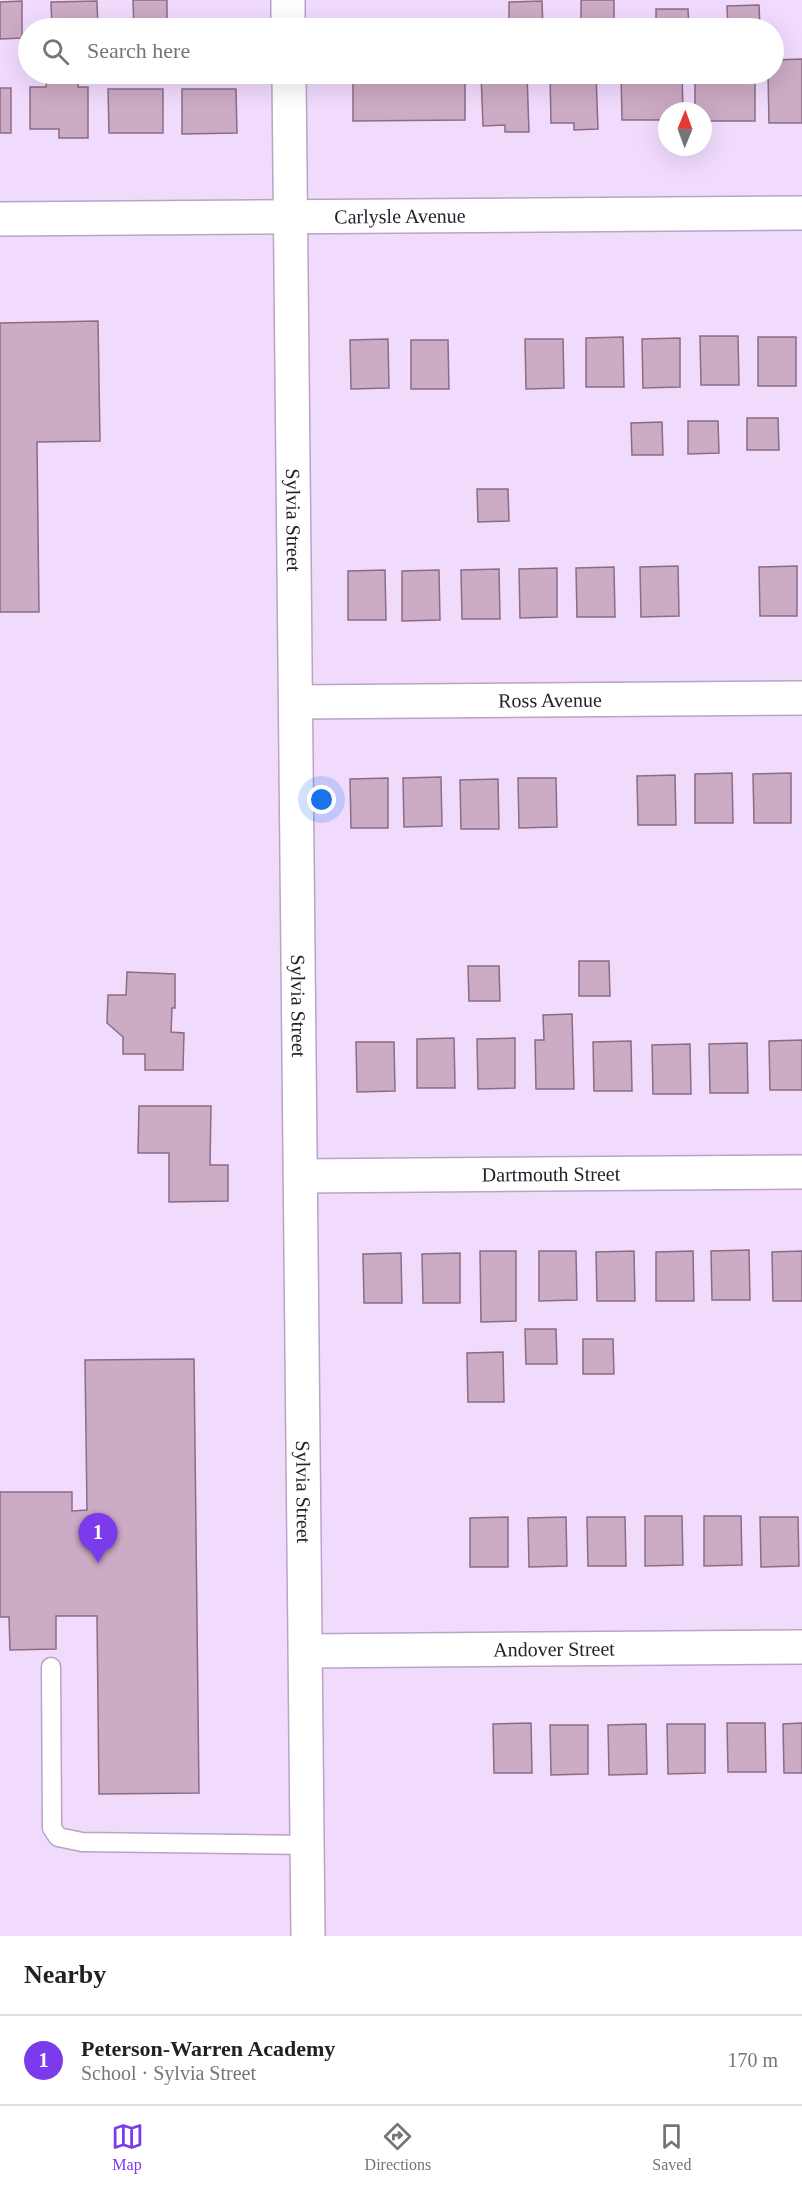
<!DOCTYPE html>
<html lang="en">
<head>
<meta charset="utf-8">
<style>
	body { margin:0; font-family:Georgia,serif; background:#f6f6f6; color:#202124 }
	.compass { position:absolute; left:658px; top:102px; width:54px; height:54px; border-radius:50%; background:#fff; box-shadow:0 6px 24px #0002; rotate:1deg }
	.you { position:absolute; left:322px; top:800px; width:21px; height:21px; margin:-15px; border:4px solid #fff; border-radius:50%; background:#1a73e8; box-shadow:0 0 0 9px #1a73e833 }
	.badge { display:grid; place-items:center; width:39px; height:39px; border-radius:50%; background:#7c3aed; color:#fff; font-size:20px; font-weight:700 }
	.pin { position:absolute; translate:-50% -50px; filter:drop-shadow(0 2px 3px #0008) }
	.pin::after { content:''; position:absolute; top:32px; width:21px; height:18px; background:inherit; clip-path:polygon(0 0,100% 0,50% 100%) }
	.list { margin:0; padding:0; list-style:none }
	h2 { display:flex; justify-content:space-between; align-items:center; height:78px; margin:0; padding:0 24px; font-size:26px }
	h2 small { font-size:20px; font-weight:400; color:#757577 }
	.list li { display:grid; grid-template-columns:39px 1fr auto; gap:18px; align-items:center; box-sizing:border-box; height:90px; padding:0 24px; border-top:2px solid #e0e0e0 }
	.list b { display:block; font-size:22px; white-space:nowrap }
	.list p { margin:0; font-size:20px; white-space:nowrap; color:#757577 }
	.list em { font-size:20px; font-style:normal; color:#757577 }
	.icon { flex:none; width:33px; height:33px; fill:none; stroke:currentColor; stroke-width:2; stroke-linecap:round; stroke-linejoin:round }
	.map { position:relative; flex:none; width:802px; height:1936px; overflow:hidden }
	.search { position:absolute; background:#fff; box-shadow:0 6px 24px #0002; left:18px; right:18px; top:18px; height:66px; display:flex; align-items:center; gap:15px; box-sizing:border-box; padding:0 21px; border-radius:33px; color:#757577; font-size:22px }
	.sheet { height:168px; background:#fff }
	nav { display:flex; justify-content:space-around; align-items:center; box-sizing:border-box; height:84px; border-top:2px solid #e0e0e0; background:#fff; font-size:16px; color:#757577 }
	nav a { display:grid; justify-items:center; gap:3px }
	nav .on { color:#7c3aed }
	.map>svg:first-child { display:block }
</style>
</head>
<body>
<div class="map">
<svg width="802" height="1936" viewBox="0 0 802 1936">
	<rect width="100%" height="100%" fill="#f1dbfd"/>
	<path fill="#ccabc4" stroke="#8b6c84" stroke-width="1.5" d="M133,0H167V28H134Z
		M581,0H614V28H581Z
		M22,1V38L0,39V2Z
		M97,1L98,28H52L51,2Z
		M542,1L543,28H509V2Z
		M759,5L760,28H728L727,6Z
		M656,9H688L689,28H656Z
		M802,59V123H769L768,74H774V60Z
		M46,74H78V87H88V138H59V129H30V87H46Z
		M481,74H527L529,132H505V125L483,126Z
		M550,74H596L598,129L574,130V123H551Z
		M621,74H682L683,111H667V120H622Z
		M465,76V120L353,121V77Z
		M755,76V121H703V111H695V77Z
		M0,88H11V133H0Z
		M108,89H163V133H109Z
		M182,89H236L237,133L182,134Z
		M98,321L100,441L37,442L39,612H0V323Z
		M700,336H738L739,385H701Z
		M623,337L624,387H586V338Z
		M758,337H796V386H758Z
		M680,338V387L643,388L642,339Z
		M388,339L389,388L351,389L350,340Z
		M525,339H563L564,388L526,389Z
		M411,340H448L449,389H411Z
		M747,418H778L779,450H747Z
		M688,421H718L719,453L688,454Z
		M662,422L663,455H632L631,423Z
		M477,489H508L509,521L478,522Z
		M678,566L679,616L641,617L640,567Z
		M797,566V616H760L759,567Z
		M614,567L615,617H577L576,568Z
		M557,568V617L520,618L519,569Z
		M499,569L500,619H462L461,570Z
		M385,570L386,620H348V571Z
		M439,570L440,620L402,621V571Z
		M732,773L733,823H695V774Z
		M791,773V823H754L753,774Z
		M675,775L676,825H638L637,776Z
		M441,777L442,826L404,827L403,778Z
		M388,778V828H351L350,779Z
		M518,778H556L557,827L519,828Z
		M498,779L499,829H461L460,780Z
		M579,961H609L610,996H579Z
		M468,966H499L500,1001H469Z
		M127,972L175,974V1008H172L171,1032L184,1033L183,1070H145V1054H123V1037L107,1023L108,995H126Z
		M572,1014L574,1089H536L535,1040H544L543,1015Z
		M454,1038L455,1088H417V1039Z
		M515,1038V1088L478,1089L477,1039Z
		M802,1040V1090H770L769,1041Z
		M631,1041L632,1091H594L593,1042Z
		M356,1042H394L395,1091L357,1092Z
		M747,1043L748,1093H710L709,1044Z
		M690,1044L691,1094H653L652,1045Z
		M139,1106H211L210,1165H228V1201L169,1202V1153H138Z
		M749,1250L750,1300H712L711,1251Z
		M480,1251H516V1321L481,1322Z
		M539,1251H576L577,1300L539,1301Z
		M634,1251L635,1301H597L596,1252Z
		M693,1251L694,1301H656V1252Z
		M802,1251V1301H773L772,1252Z
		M401,1253L402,1303H364L363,1254Z
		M460,1253V1303H423L422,1254Z
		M525,1329H556L557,1364H526Z
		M583,1339H613L614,1374H583Z
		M503,1352L504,1402H468L467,1353Z
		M194,1359L199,1793L99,1794L97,1616H56V1649L10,1650L9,1617H0V1492H72V1511L87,1510L85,1360Z
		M645,1516H682L683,1565L645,1566Z
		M704,1516H741L742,1565L704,1566Z
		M508,1517V1567H470V1518Z
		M566,1517L567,1566L529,1567L528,1518Z
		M587,1517H625L626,1566H588Z
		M760,1517H798L799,1566L761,1567Z
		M531,1723L532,1773H494L493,1724Z
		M727,1723H765L766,1772H728Z
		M802,1723V1773H784L783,1724Z
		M646,1724L647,1774L609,1775L608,1725Z
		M667,1724H705V1773L668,1774Z
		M550,1725H588V1774L551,1775Z"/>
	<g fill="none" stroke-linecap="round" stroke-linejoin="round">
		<g stroke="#b9a4c4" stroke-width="21">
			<path id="service" d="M51,1667L52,1828L58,1837L82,1842L307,1845"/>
		</g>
		<g stroke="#b9a4c4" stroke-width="36">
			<g id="minor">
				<path d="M288,0V28"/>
				<path id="s1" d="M289,74L308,1936"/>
				<path id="s2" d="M296,702L802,698"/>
				<path id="s3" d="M301,1176L802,1172"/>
				<path id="s4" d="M306,1651L802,1647"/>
			</g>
		</g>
		<g stroke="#b9a4c4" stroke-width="36">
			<g id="tertiary">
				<path id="s5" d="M0,219L802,213"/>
			</g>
		</g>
		<use href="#service" stroke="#fff" stroke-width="18"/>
		<use href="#minor" stroke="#fff" stroke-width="33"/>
		<use href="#tertiary" stroke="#fff" stroke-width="33"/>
	</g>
	<g text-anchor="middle" stroke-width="5" stroke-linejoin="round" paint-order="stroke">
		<g font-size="20" fill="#28202c" stroke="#f1dbfd">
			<text dy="7" stroke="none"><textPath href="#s5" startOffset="400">Carlysle Avenue</textPath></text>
			<text dy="7" stroke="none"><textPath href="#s1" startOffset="446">Sylvia Street</textPath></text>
			<text dy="7" stroke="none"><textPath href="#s2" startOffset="254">Ross Avenue</textPath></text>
			<text dy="7" stroke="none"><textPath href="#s1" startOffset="932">Sylvia Street</textPath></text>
			<text dy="7" stroke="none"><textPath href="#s3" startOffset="250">Dartmouth Street</textPath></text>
			<text dy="7" stroke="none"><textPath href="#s1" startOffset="1418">Sylvia Street</textPath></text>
			<text dy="7" stroke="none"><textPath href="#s4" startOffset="248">Andover Street</textPath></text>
		</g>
	</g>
</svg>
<svg class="compass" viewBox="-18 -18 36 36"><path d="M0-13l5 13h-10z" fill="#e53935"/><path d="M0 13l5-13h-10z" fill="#757577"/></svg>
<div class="you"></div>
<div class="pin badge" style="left:98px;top:1563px">1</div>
<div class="search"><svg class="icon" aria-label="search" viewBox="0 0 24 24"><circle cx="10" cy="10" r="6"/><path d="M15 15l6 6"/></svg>Search here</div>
</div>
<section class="sheet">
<h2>Nearby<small></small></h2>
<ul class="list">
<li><span class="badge">1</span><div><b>Peterson-Warren Academy</b><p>School · Sylvia Street</p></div><em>170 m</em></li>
</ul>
</section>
<nav>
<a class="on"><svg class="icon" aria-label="map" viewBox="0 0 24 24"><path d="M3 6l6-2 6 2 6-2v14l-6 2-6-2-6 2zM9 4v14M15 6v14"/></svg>Map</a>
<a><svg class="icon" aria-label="directions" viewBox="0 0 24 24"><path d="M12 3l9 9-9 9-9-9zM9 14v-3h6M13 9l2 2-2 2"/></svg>Directions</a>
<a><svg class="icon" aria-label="saved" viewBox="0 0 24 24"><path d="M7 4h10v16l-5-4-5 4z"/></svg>Saved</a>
</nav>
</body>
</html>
